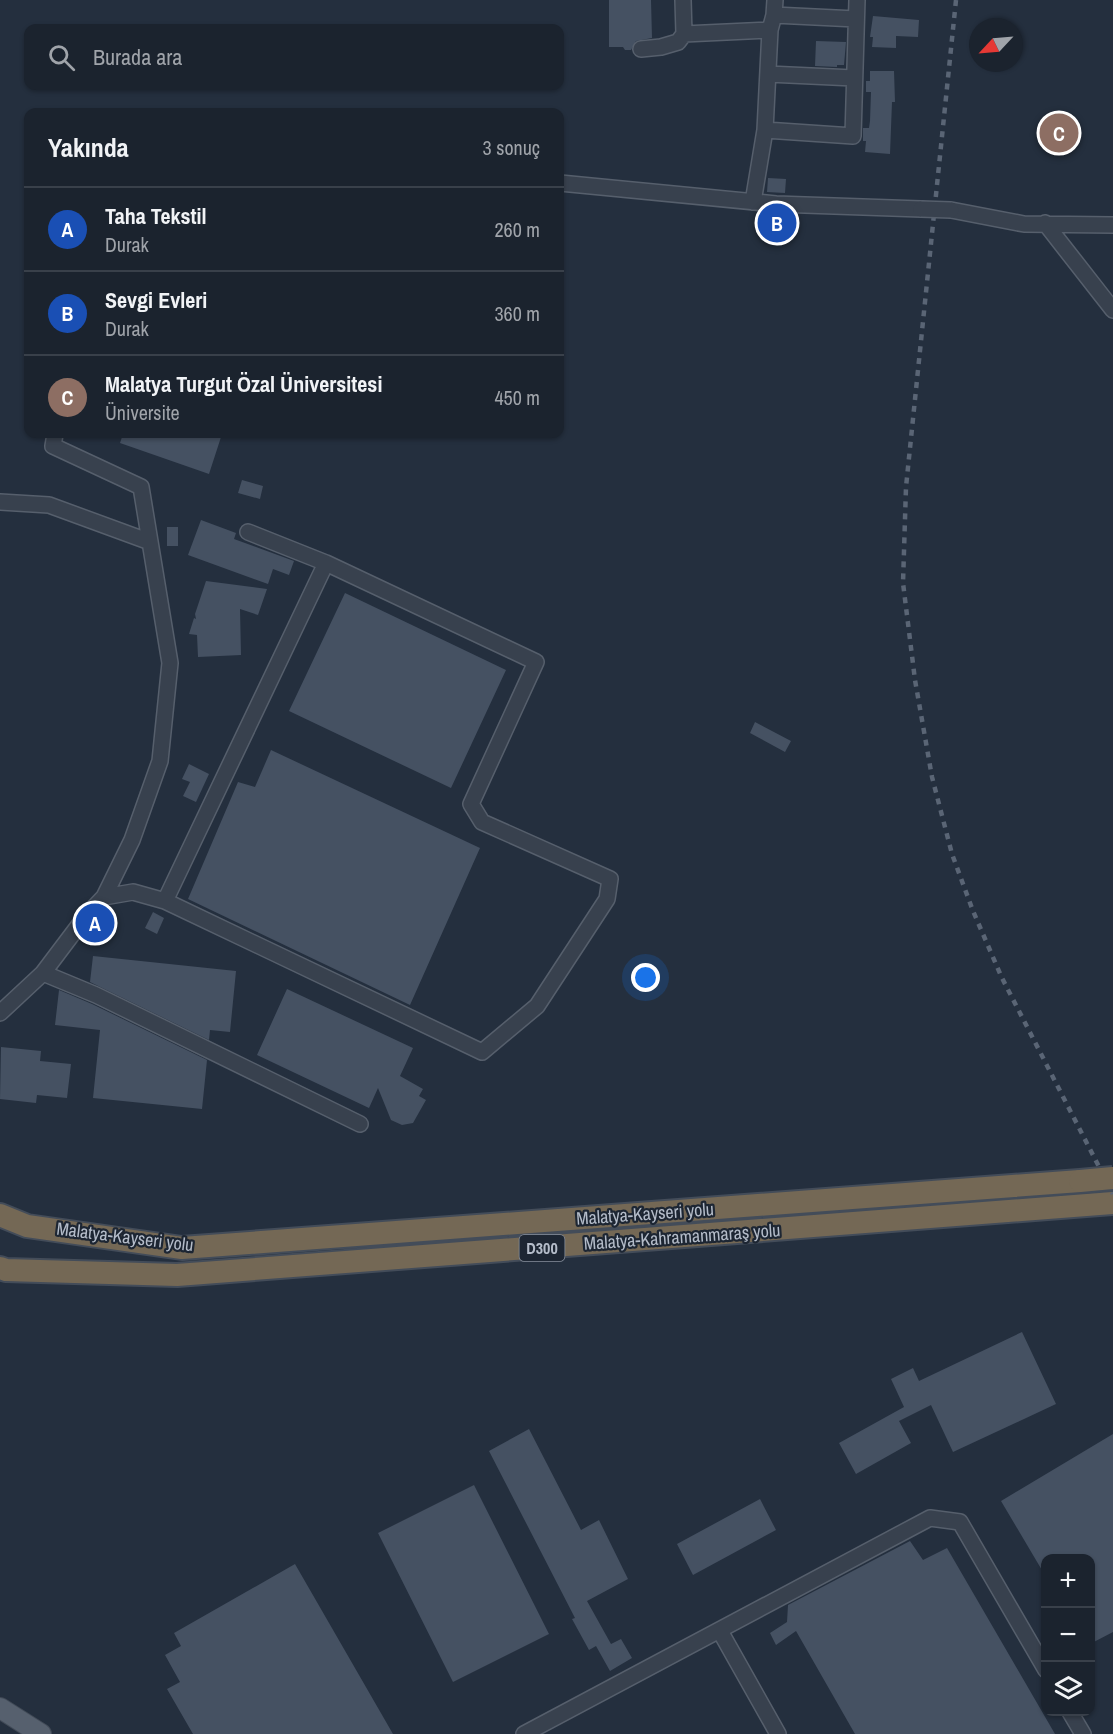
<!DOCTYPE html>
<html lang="tr">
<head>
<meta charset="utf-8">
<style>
	body { margin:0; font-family:"Archivo Narrow",sans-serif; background:#242b36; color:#f1f3f6 }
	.controls { position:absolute; right:18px; bottom:18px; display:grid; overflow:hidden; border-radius:12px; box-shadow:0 2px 4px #0004 }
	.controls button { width:54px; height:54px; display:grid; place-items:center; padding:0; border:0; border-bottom:2px solid #39404a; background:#1b232e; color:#f1f3f6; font:30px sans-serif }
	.compass { position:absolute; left:969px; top:18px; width:54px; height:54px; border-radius:50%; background:#1b232e; box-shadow:0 2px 4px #0004; rotate:244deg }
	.you { position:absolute; left:646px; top:978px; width:21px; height:21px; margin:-15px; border:4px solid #fff; border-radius:50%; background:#1a73e8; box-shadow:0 0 0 9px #1a73e833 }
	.badge { display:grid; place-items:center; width:39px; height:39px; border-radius:50%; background:#db2777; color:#fff; font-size:20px; font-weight:700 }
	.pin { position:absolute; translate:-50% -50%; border:3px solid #fff; box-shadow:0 2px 6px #0006 }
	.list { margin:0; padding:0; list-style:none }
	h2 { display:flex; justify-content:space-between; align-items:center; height:78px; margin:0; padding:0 24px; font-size:26px }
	h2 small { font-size:20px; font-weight:400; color:#a0a4aa }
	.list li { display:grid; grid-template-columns:39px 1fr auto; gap:18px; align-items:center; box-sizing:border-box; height:84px; padding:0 24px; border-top:2px solid #39404a }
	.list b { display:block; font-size:22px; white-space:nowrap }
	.list p { margin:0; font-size:20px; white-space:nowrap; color:#a0a4aa }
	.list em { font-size:20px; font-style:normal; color:#a0a4aa }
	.icon { flex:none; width:33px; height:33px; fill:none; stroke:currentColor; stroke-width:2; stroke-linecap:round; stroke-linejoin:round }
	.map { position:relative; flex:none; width:1113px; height:1734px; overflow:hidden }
	.search { position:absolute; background:#1b232e; box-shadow:0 2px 4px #0004; left:24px; top:24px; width:540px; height:66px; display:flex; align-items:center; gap:15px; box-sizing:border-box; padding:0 21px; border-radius:12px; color:#a0a4aa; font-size:22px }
	.panel { position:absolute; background:#1b232e; box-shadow:0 2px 4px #0004; left:24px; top:108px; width:540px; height:330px; border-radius:12px }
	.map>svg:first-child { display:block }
</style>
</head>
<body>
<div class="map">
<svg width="1113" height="1734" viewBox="0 0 1113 1734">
	<rect width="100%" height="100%" fill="#242f3e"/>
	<path fill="#455162" d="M609,0H651L652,38L636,41L631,50H625L623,47H609Z
		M873,16L919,20L918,37L896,36V48L872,47L873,37H870Z
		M816,41L846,42L844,65H837V67L815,66Z
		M870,71H894L895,102H892L890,154L865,152L866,141H863V128H869L870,121L871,92H866V81H870Z
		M768,178L786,179L785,193L767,192Z
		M123,434H222L209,474L120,443Z
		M242,480L263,486L260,499L238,493Z
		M201,520L236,533L234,539L294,561L289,575L273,569L268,584L188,555Z
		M167,527H178V546H167Z
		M206,581L267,589L258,615L240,609L241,655L198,657L197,635L189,634L194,618L196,619L195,614Z
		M345,593L506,670L451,788L289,711Z
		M755,722L791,741L785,752L750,733Z
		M271,750L480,848L410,1005L188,899L238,782L255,787Z
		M189,764L209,774L196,802L183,796L190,782L182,779Z
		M153,912L164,918L157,934L145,928Z
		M93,956L236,971L230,1032L210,1030L209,1040L90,982Z
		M287,989L413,1048L400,1076L423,1089L419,1096L426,1100L413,1123L402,1125L391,1120L378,1088L369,1108L257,1055Z
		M59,990L92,1004L207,1060L202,1109L93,1098L100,1030L55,1025Z
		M1,1047L41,1051L40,1061L71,1064L67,1098L37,1095L36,1103L0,1099Z
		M1022,1332L1056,1404L953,1452L931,1405L899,1421L911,1443L856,1474L839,1443L904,1407L891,1379L913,1368L919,1381Z
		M529,1429L581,1530L599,1520L628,1579L587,1601L611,1644L621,1639L632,1658L610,1671L596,1646L589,1650L572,1619L575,1618L489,1451Z
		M1113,1434V1632L1090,1644V1558H1046V1577L1001,1501Z
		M474,1485L549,1634L453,1682L378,1533Z
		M760,1499L776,1530L693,1575L677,1544Z
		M910,1541L923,1560L947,1548L1055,1734H855L796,1631L776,1645L770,1633L787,1622L788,1605Z
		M295,1564L393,1734H193L167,1689L180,1682L165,1655L181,1646L174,1633Z"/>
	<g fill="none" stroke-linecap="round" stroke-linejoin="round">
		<g stroke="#565f6c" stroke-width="18">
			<path id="minor" d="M774,15L856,19
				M684,34L770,30
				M641,49L661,47L678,42L684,34L683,0
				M768,74L854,78
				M765,130L853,136L857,0
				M560,183L776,204L921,209
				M753,202L765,130L770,30L774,15L775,0
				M951,210L1024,224L1113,225
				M1045,223L1113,310
				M0,502L49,505L150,542
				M104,897L133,892L165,901L482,1052L537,1006L607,899L610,879L482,822L471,804L536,662L326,563
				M165,901L326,563L248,532
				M43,973L96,995L360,1124
				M0,1013L43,973L86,916L104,897L132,840L160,761L170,663L141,487L53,446L55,434
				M720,1631L778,1734
				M1070,1712L1083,1734
				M524,1734L930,1518L960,1522L1046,1670"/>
		</g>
		<g stroke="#414a57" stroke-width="22">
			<path id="major" d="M0,1708L41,1734"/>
		</g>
		<g stroke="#434c59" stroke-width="26">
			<path id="highway" d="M0,1215L27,1226L182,1248L1080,1181
				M0,1268L6,1270L177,1275L1113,1203"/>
		</g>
		<use href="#minor" stroke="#38414e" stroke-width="15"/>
		<use href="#major" stroke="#56606e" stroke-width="20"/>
		<use href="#highway" stroke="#746855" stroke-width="22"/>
		<path stroke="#5a6575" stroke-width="4.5" stroke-dasharray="6 6" stroke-linecap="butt" d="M956,0L906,487L903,583L915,680L932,777L952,854L973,911L1002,978L1113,1194"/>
		<g stroke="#565f6c" stroke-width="18" stroke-linecap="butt">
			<path id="minor-bridge" d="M921,209L951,210"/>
		</g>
		<g stroke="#434c59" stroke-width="26" stroke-linecap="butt">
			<path id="highway-bridge" d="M1080,1181L1113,1178"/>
		</g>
		<use href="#minor-bridge" stroke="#38414e" stroke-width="15"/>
		<use href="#highway-bridge" stroke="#746855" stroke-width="22"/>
	</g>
	<g text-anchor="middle" stroke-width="4.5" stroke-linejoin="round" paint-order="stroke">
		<rect fill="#1d2633" stroke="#878f9c" stroke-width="1.5" x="519.5" y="1235" width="45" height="26" rx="4.5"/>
		<g font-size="16" font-weight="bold" fill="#b4bcc9">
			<text x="542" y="1254">D300</text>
		</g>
		<g font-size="18" fill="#b4bcc9" stroke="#1d2633">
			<text transform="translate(645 1214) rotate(-4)" y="6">Malatya-Kayseri yolu</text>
			<text transform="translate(125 1237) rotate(7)" y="6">Malatya-Kayseri yolu</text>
			<text transform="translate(682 1237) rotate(-4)" y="6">Malatya-Kahramanmaraş yolu</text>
		</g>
	</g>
</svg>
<div class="controls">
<button>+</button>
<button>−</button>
<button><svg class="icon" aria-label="layers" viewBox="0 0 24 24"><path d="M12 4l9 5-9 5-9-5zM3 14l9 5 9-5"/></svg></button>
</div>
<svg class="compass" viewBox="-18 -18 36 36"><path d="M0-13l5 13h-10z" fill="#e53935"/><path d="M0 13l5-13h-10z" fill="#a0a4aa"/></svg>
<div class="you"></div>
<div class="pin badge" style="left:95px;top:923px;background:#1a4fb4">A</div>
<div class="pin badge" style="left:777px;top:223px;background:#1a4fb4">B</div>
<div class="pin badge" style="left:1059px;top:133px;background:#8d6e63">C</div>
<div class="search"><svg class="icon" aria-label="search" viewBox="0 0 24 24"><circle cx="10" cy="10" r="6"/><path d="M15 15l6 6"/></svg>Burada ara</div>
<section class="panel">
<h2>Yakında<small>3 sonuç</small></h2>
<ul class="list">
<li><span class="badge" style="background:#1a4fb4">A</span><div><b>Taha Tekstil</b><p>Durak</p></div><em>260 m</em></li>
<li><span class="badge" style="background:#1a4fb4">B</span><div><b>Sevgi Evleri</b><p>Durak</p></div><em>360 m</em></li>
<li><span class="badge" style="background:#8d6e63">C</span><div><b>Malatya Turgut Özal Üniversitesi</b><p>Üniversite</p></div><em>450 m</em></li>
</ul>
</section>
</div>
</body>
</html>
